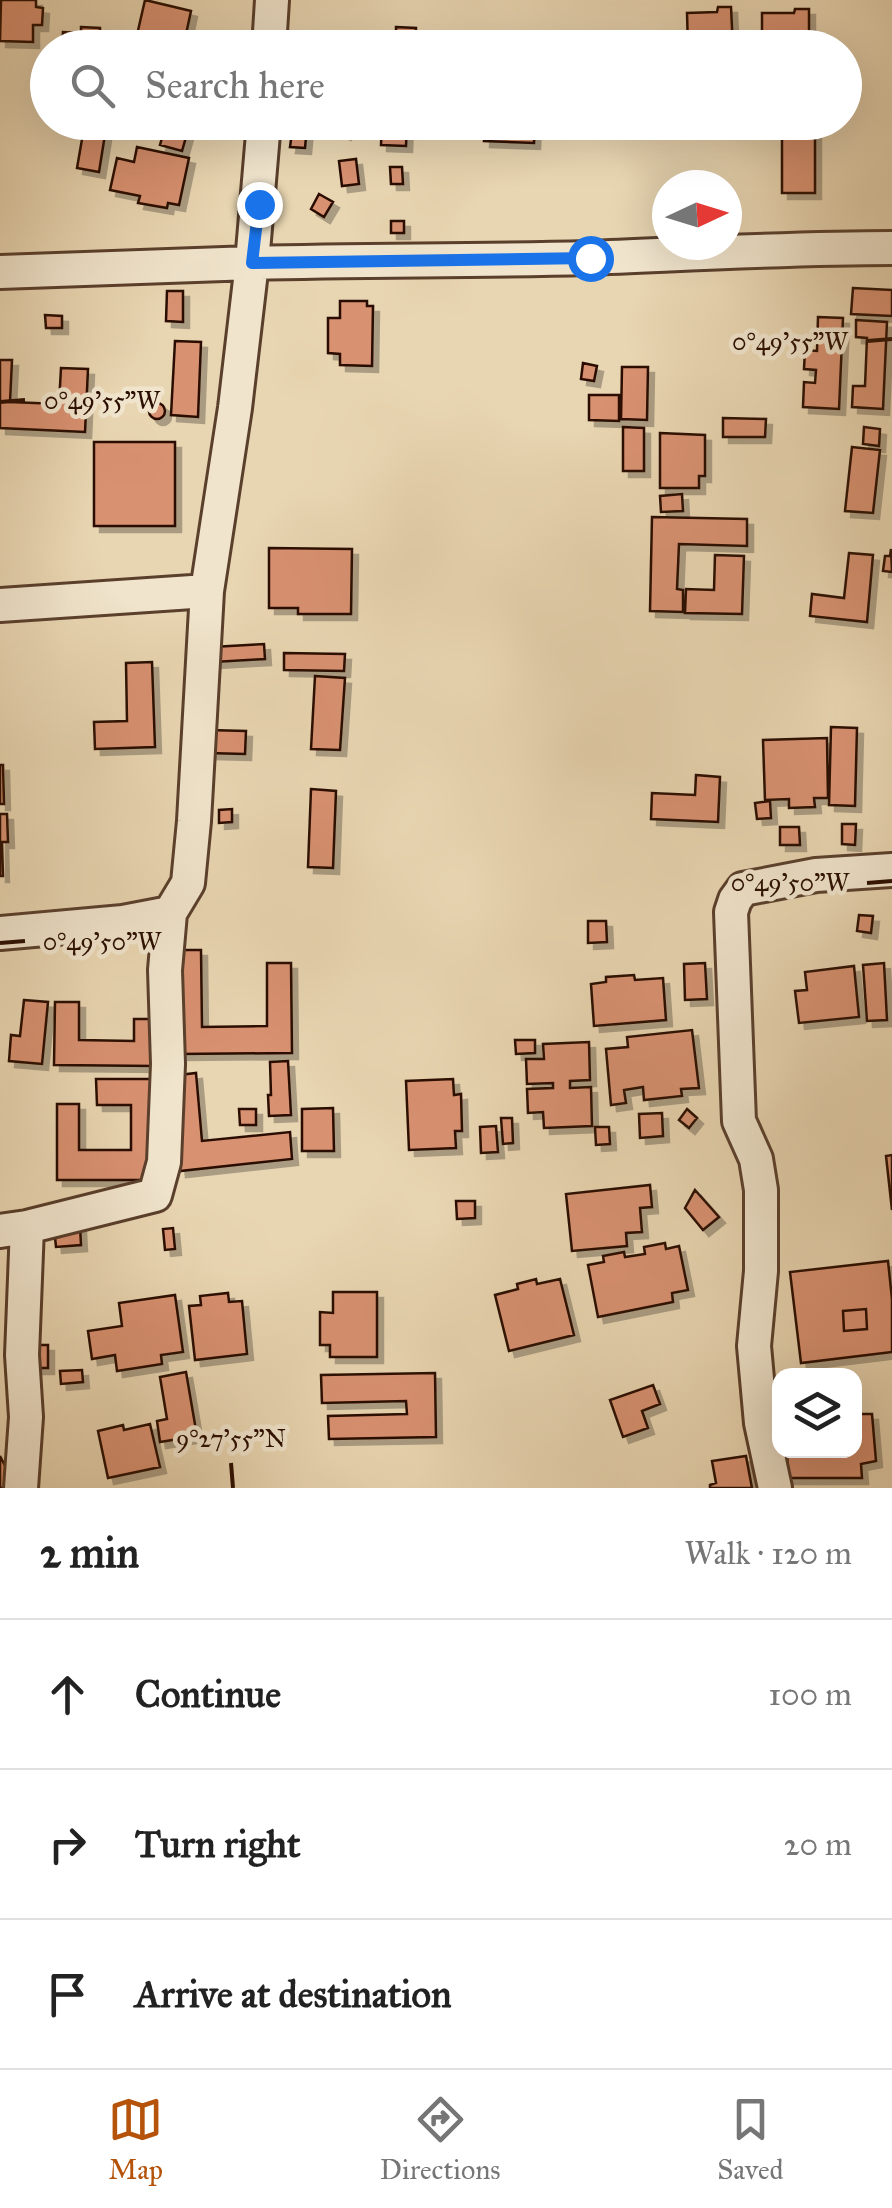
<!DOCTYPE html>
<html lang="en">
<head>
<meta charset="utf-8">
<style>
	body { margin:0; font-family:"IM FELL Great Primer",serif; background:#f2f2f2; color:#222 }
	.controls { position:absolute; right:30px; bottom:30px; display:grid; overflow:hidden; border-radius:20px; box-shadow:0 10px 40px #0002 }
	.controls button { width:90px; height:90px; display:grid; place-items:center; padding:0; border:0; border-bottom:2px solid #e0e0e0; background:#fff; color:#222; font:50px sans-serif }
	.compass { position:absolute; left:652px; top:170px; width:90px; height:90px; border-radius:50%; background:#fff; box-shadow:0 10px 40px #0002; rotate:86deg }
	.stop { position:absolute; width:30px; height:30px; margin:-22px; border:8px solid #1a73e8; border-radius:50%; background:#fff }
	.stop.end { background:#1a73e8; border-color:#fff; box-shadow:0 2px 10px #0008 }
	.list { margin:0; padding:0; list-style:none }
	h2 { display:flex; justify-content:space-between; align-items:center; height:130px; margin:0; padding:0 40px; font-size:42px }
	h2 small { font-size:32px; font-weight:400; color:#767676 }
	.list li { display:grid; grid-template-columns:65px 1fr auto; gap:30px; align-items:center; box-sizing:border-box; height:150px; padding:0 40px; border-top:2px solid #e0e0e0 }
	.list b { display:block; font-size:38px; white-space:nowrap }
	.list em { font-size:32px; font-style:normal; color:#767676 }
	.icon { flex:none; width:55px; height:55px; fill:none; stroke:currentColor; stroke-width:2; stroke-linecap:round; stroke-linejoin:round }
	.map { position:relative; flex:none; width:892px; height:1488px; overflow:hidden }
	.search { position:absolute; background:#fff; box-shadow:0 10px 40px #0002; left:30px; right:30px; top:30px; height:110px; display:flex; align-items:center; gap:25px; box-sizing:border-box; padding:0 35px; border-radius:55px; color:#767676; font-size:38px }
	.sheet { height:580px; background:#fff }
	nav { display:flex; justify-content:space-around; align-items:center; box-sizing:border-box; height:140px; border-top:2px solid #e0e0e0; background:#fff; font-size:28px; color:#767676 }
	nav a { display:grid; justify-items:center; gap:5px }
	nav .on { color:#b45309 }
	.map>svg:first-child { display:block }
</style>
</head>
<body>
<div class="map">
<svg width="892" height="1488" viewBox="0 0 892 1488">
	<defs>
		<filter id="shadow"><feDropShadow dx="6" dy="6" stdDeviation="0" flood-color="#0004"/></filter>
	</defs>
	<rect width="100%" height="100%" fill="#e8d5b1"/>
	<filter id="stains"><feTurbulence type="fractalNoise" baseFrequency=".002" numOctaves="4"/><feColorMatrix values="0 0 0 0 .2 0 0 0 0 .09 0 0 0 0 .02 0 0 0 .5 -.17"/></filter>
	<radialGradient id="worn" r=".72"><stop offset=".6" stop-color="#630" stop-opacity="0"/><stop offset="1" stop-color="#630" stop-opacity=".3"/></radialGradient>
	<path fill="#d89171" stroke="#2a0d00" stroke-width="2.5" fill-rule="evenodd" filter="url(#shadow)" d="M1,0H36V7L43,8L42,25H33V42L0,41Z
		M145,0L191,11L183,48H134Z
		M718,7H731L733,48H688L687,13L717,12Z
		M795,9H809V48H762V13H794Z
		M81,27L100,28V35L115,36V48H62L63,32L81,33Z
		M396,27L416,28L415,48H396Z
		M85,122H107L99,172L77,168Z
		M332,122H350L345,134L330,128Z
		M382,122H407L406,146L381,145Z
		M485,122H535L534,143L484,141Z
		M782,122H815V193H782Z
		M166,124L188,130L182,151L160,145Z
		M293,124L307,126L305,148L290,147Z
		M137,147L189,158L179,205L168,203L167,208L138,203L140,196L110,190L117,158L134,162Z
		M356,159L359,184L342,186L339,161Z
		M390,167H402L403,184H391Z
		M319,194L333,202L324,217L311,209Z
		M391,221H404V233H391Z
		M853,288L892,290V316L851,314Z
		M167,291H183V322L166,321Z
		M340,301H367V306H373L372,366L340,365V354L328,353V318H340Z
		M45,315L62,316V328H46Z
		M818,317L843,318L839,409L803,407L804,382L815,383L816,370L804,369L805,350L817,351Z
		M856,320L887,322L883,409L852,407L853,386H865L867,338L856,337Z
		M175,341L201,342L198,417L171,415Z
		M0,360H12L10,402L59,404L61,368L88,369L85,432L0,428Z
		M583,363L597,366L594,381L581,379Z
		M622,367H648L647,420L621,419Z
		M589,395H619V421L589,420Z
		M149 411a8 8 0 1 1 16 0a8 8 0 1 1-16 0Z
		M723,418L766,419L765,437H723Z
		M623,427L644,428V471H623Z
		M864,427L880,429L879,446L863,444Z
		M660,433L705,435V476H699V488H660Z
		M94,442H175V526H94Z
		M852,447L880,450L873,513L845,511Z
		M682,494L683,511L661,512L660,496Z
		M652,517L747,519V546L679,544L677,589L683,590V612L650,611Z
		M269,548L352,549L351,614H298V608H269Z
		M891,549L892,572L883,571L885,556H890Z
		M849,553L873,555L867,622L810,616L812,594L844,598Z
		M715,555L744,556L742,614L685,613L686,589L714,590Z
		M264,644L265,659L214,662L213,647Z
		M284,653L345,654L344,671L284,670Z
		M152,662L155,747L95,749L94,722L127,721L126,663Z
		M315,676L345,678L340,750L311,749Z
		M831,727L857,728L855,806L829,805Z
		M208,730L246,731L245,754L207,753Z
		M827,738L828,798H814L815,807L789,808V799L765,800L763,740Z
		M0,765H3L4,804H0Z
		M696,775L720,777L718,822L651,819L652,793L695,795Z
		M311,789L336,791L333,868L308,867Z
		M770,801L771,818L757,819L755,803Z
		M232,809V822L219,823V810Z
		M0,814H7L8,842H2L3,876H0Z
		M842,824H856L855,845L842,844Z
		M780,827H799L800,845H780Z
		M859,915L873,916L871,933L857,931Z
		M588,921H606L607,942L588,943Z
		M176,950H201L202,1027L267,1026V963H291L292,1053L177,1054Z
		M705,963L707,999L685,1000L684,964Z
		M884,963L887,1020L867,1021L863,965Z
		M854,966L859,1017L799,1023L795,991L807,990L805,972Z
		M634,975L635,980L663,978L666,1020L594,1026L591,984L606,982V977Z
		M24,1000L48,1002L42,1064L9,1061L11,1035L20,1036Z
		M55,1002H79V1040L134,1041V1019H156V1066L54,1065Z
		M692,1030L699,1088L681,1089L682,1096L644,1100L643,1087L624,1090L626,1103L611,1105L606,1049L628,1047L627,1037Z
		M515,1040H535V1053L516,1054Z
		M589,1042L590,1080L570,1081V1088L591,1087L592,1126L544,1128L543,1112L528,1113L527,1089L553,1088V1083L527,1084L526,1059H544L543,1044Z
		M288,1061L291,1115L269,1116L268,1095H271L270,1062Z
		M196,1073L202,1141L290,1132L292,1159L180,1171L170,1076Z
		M96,1079H157V1180H57V1104H79V1150H131V1105H97Z
		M453,1079L454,1095L461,1094L462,1131H455L456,1148L409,1150L406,1081Z
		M333,1108L334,1151H302V1109Z
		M239,1109H256V1125H240Z
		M687,1109L697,1118L689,1128L679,1120Z
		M662,1113L663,1136L640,1138L639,1114Z
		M501,1118H512L513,1143L503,1144Z
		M496,1126L498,1152L481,1153L480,1127Z
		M595,1127H609L610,1144L596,1145Z
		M892,1155V1210L886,1156Z
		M650,1185L652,1207L640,1208L642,1232L626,1233L627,1246L572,1251L566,1194Z
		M695,1190L719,1217L703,1230L685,1208Z
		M456,1201H475V1218L457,1219Z
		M80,1226L81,1245L56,1247L54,1228Z
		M173,1228L175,1249L165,1250L163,1229Z
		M665,1243L666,1249L679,1246L688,1290L672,1293L673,1302L598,1317L588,1265L604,1262L603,1256L624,1252L625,1257L645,1254L644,1247Z
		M888,1261L892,1299V1352L801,1363L790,1272ZM866,1309L867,1329L844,1331L843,1311Z
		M536,1279L537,1284L560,1279L574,1335L509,1351L495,1295L518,1289L517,1284Z
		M333,1292H377V1357H330V1345H320V1312L333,1313Z
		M228,1293L229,1302L242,1301L247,1354L195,1360L189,1306L201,1305L200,1296Z
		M175,1295L183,1352L161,1355L162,1364L117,1371L115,1355L92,1359L88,1331L122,1326L119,1303Z
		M866,1309L867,1329L844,1331L843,1311Z
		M37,1345H48V1368H37Z
		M82,1370L83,1382L61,1384L60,1371Z
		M186,1372L197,1436L160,1442L157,1421L167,1419L160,1377Z
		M435,1373L436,1437L329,1439L328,1416L407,1414L406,1401L322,1403L321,1375Z
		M653,1385L660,1404L642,1411L648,1428L623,1437L610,1400Z
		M854,1414H872L876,1461L861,1464L862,1478H788L787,1450H854Z
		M150,1424L160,1467L108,1478L98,1431L123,1425L124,1430Z
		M0,1456L14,1483L4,1488H0Z
		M746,1456L752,1488H710V1485L716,1483L712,1461Z"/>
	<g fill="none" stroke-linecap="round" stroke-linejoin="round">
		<g stroke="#5a3f2c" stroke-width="38">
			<path id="minor" d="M269,48L272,0
				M264,122L252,263C364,260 476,261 587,258C689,254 790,248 892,248
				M0,272L252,263L235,408L207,591L194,821L188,883L170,913L165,970L168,1064L164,1162L155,1195L27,1227L0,1231
				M0,605L207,591
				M0,933L123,922L170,913
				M21,1488L26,1417L22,1355L27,1227
				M775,1488L761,1423L754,1346L761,1271V1190L756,1159L739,1121L731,912L735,900L743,889L816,875L892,870"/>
		</g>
		<use href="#minor" stroke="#f0e4cc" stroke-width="32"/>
	</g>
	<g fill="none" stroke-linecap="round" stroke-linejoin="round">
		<path stroke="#1a73e8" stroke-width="12" d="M259,204L252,263L590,258"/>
	</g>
	<path fill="none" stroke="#2a0d00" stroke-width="4" d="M867,341L892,339M0,402L25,400M867,883L892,881M0,943L25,941M231,1463L233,1488"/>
	<g font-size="25" text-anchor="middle" fill="#2a0d00" stroke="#f0e4cc" stroke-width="9" stroke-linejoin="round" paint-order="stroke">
		<text x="790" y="350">0°49'55"W</text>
		<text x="102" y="409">0°49'55"W</text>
		<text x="790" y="891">0°49'50"W</text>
		<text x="102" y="950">0°49'50"W</text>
		<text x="231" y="1447">9°27'55"N</text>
	</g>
	<rect width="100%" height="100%" filter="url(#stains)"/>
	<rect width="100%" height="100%" fill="url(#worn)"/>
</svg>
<div class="controls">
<button><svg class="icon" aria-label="layers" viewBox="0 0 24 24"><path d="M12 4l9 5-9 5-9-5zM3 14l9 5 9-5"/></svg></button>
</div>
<svg class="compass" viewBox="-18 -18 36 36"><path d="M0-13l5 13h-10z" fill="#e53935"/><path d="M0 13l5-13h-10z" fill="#767676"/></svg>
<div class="stop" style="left:590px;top:258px"></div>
<div class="stop end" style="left:259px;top:204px"></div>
<div class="search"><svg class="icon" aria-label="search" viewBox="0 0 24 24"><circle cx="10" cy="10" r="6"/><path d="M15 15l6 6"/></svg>Search here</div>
</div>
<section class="sheet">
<h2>2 min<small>Walk · 120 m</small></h2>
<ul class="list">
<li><svg class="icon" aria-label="ahead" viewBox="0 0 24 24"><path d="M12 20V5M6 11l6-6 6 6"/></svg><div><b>Continue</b></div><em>100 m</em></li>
<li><svg class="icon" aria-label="right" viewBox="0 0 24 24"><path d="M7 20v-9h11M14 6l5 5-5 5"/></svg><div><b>Turn right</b></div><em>20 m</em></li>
<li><svg class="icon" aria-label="arrive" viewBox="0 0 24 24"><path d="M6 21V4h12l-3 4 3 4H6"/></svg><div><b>Arrive at destination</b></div></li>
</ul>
</section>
<nav>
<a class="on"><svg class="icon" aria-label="map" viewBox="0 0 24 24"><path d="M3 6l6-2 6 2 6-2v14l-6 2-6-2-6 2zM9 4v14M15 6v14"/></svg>Map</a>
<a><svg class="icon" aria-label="directions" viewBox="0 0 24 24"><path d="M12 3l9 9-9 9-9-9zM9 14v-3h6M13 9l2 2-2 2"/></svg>Directions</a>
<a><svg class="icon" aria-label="saved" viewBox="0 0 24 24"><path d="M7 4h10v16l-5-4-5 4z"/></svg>Saved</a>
</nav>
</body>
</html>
